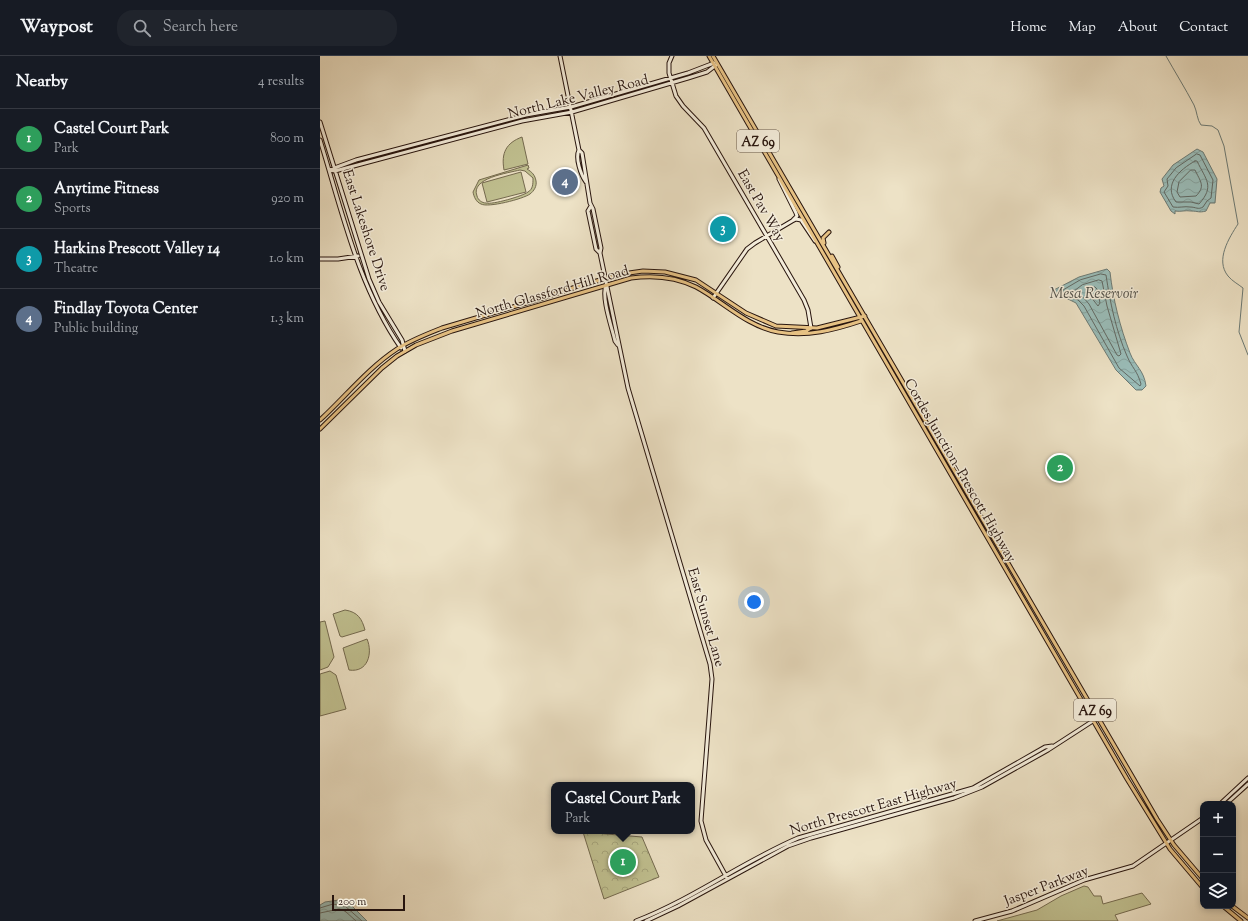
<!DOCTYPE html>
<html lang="en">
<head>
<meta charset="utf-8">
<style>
	body { margin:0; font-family:"Sorts Mill Goudy",serif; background:#20242c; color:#f1f3f6 }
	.controls { position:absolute; right:12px; bottom:12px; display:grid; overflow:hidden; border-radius:8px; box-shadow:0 2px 6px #0003 }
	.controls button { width:36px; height:36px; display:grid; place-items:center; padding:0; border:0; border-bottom:1px solid #363941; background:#171b24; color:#f1f3f6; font:20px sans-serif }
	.scale { position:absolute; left:12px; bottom:10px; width:73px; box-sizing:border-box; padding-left:4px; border:2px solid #28150e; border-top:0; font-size:11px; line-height:14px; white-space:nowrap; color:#28150e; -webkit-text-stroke:3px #f3ecda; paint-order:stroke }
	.you { position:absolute; left:434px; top:546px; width:14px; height:14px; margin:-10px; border:3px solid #fff; border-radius:50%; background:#1a73e8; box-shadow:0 0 0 6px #1a73e833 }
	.badge { display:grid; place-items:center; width:26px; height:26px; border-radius:50%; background:#c59692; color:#fff; font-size:13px; font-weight:700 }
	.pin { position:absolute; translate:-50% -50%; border:2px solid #fff; box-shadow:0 1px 4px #0006 }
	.popup { position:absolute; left:231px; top:726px; width:144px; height:52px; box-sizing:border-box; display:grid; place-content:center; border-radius:8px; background:#171b24; filter:drop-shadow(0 1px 3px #0005); font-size:13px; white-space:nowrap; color:#9ea1a6 }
	.popup b { font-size:15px; color:#f1f3f6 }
	.popup::after { content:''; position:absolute; left:50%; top:100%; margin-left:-8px; border:8px solid transparent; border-top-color:#171b24 }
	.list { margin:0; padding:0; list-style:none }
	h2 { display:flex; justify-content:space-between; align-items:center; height:52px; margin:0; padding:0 16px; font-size:17px }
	h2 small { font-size:13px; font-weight:400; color:#9ea1a6 }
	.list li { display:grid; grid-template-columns:26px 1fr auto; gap:12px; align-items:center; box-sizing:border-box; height:60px; padding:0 16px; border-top:1px solid #363941 }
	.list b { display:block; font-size:15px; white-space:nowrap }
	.list p { margin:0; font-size:13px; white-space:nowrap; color:#9ea1a6 }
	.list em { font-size:13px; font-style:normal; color:#9ea1a6 }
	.icon { flex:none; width:22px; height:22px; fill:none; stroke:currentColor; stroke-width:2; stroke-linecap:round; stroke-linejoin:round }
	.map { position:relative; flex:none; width:928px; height:865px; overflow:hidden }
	header { display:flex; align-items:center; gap:24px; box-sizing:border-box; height:56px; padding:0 20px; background:#171b24; border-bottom:1px solid #363941 }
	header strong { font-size:19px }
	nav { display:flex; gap:22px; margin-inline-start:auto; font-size:14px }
	.search { width:280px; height:36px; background:#20242c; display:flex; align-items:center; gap:10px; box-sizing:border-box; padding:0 14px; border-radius:16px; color:#9ea1a6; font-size:15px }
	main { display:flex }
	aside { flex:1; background:#171b24 }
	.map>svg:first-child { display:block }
</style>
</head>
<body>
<header>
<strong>Waypost</strong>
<div class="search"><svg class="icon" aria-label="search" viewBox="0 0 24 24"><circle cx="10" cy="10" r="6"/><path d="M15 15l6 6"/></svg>Search here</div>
<nav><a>Home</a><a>Map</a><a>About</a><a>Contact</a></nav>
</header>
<main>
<aside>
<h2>Nearby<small>4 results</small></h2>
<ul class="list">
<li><span class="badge" style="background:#2e9e5b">1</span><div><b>Castel Court Park</b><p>Park</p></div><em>800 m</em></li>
<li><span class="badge" style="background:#2e9e5b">2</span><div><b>Anytime Fitness</b><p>Sports</p></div><em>920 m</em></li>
<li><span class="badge" style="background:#0f9aa8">3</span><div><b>Harkins Prescott Valley 14</b><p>Theatre</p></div><em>1.0 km</em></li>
<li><span class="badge" style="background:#5c6f8a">4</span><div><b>Findlay Toyota Center</b><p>Public building</p></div><em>1.3 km</em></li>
</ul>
</aside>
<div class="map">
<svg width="928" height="865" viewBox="0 0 928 865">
	<defs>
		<pattern id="park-crowns" width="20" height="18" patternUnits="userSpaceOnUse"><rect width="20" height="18" fill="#c0c090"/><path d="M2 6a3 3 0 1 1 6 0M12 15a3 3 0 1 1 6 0" fill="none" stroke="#a5a47b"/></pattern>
		<pattern id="water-waves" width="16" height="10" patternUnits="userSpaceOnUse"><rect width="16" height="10" fill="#9abdb9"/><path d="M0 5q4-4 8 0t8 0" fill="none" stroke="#85a29e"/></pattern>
	</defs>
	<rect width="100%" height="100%" fill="#ede2c6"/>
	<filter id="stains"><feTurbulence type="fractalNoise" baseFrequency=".005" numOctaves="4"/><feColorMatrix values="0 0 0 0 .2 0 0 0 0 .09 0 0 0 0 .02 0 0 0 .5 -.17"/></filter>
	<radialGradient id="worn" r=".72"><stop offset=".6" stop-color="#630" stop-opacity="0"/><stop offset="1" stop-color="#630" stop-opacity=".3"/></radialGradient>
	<path fill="#c0c090" stroke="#746a4f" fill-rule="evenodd" d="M202,81L208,108L184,114C181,97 186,87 202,81Z
		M208,109L209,112L207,113C212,116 215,119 216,125C217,130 214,135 210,138C203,143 168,152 161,148C156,146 154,141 153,136L159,124ZM200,114L205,115L213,122C213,128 213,133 208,136C203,140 172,149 166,147C162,147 158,144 157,140C150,122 188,117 200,114Z
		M201,116L206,136L167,146L162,127Z
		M25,554C38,556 42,563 45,574L22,581L20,580L13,558Z
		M5,565L14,601L8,611L0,614V566Z
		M47,583C53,597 48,617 29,614L23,592Z
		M10,615L16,619L26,653L0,660V618Z
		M764,830L768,831L774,840H781L783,848L822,837L831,848L795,859L798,865H677L717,854L741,840Z"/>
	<path fill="url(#park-crowns)" stroke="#746a4f" d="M263,776L322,781L339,821L284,843Z"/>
	<path fill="url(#water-waves)" stroke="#6c7a75" d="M877,93L883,96L897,123L895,147H890L886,155C879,157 878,155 871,155C865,154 861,156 855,155V158L851,155L840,136L841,132L844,130L842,123L853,109Z
		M787,213L790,216C793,243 800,271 810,297C815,310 824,314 826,330L822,334H816L796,314L756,247L732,235L759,221Z
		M19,844L30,848L47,865H0V849L5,846Z"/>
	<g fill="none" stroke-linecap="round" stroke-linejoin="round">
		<path stroke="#616964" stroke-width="1" d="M877,98L880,99L893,124L891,142L887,145L883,151C878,154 876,151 870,151C865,150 859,152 853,151L844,136L848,130L847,123L856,112Z
			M875,105H877C886,124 895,130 879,148L871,146H856C843,129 859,114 875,105Z
			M871,114H875C880,125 886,130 876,140L860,141L857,136L859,126Z
			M781,218L786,219C790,246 796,275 807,300C812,312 817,314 821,328L820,330L799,312L764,250L758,244L742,236L743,234L760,224Z
			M779,224L782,225L787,250L801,298L799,300L797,299L769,248L762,240L754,235L762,229Z
			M775,231L777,233L780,247L778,250L767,236Z
			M0,852L13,848L25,850L42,865
			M0,857L19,853L25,855L36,865"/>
		<path stroke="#6c7a75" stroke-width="1" d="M846,0C855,16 865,32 874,49C877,55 877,64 881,69L892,70L898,74L904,90L918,168C909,182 895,204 908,220C912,225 918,228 923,232L919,276L928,299"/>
		<g stroke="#28150e" stroke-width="5">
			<path id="secondary" d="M240,0L259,94L262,97L270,147L273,153L281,192L280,197L276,193L268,155L271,150
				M352,0L349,7V17L356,40L363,50L384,72L484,244L488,254L491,272
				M0,66L49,223L59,246L82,284L85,295
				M0,84C22,155 38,230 81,292
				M259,94C255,102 261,119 266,126
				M9,114L15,115L202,65L252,56L368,22L387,16L396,9
				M9,114L36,104L206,59L251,51L368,17L394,7
				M459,123L476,157L477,160L473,164
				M280,197L308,332L390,608L392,623L381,765L386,784L407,822
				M0,203H18L38,200
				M286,229C281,241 292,272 295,285L298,289
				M393,242L427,193L435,187L472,165L476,163L481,164L495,185
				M900,748L928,722
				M906,748L928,728
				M316,865C373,843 422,806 478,782L653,732L725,691L732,690
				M326,865L358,850L468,790L491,782L634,742L662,731L728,694L779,661
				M655,865L692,855L764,824L813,810L883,762"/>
		</g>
		<g stroke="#28150e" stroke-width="5">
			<path id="primary" d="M389,0L807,723L850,793L883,832
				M393,0L837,763L854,789L883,823
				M504,187L503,182L509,176
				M512,200L518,211
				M472,277L486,275L491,272
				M0,364C25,341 48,312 77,293C91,284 107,278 122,272L213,245L262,229L302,218L323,215L345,216L376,224L426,257L456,270L497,272L545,260
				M0,373L62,312L77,300L96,289L132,275L311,222C333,219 356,221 376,231C404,246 426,270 458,276C488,281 514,274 541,265
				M903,850L921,865
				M912,850L928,862"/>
		</g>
		<use href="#secondary" stroke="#f3ecda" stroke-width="3"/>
		<use href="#primary" stroke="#e6c183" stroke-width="3"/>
	</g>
	<g text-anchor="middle" stroke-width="3" stroke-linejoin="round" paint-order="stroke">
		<g fill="#f3ecda" stroke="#65564b" stroke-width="1">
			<rect x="417" y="74" width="42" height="22" rx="3"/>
			<rect x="754" y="643" width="42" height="22" rx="3"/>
		</g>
		<g font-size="13" font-weight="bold" fill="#28150e">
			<text x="438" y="90">AZ 69</text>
			<text x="775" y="659">AZ 69</text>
		</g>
		<g font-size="14" fill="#28150e" stroke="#f3ecda">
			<text transform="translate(258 40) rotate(-14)" y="5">North Lake Valley Road</text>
			<text transform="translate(442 149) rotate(60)" y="5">East Pav Way</text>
			<text transform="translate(47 174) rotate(72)" y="5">East Lakeshore Drive</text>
			<text transform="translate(232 235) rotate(-16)" y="5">North Glassford Hill Road</text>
			<text transform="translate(641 414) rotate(60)" y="5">Cordes Junction–Prescott Highway</text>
			<text transform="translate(387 561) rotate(74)" y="5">East Sunset Lane</text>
			<text transform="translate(553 750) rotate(-16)" y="5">North Prescott East Highway</text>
			<text transform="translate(726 829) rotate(-21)" y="5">Jasper Parkway</text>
		</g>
		<g font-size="15" font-style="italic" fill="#50504a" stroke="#f3ecda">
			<text x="774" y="242">Mesa Reservoir</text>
		</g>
	</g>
	<rect width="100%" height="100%" filter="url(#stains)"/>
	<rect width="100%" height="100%" fill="url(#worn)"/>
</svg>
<div class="controls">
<button>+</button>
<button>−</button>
<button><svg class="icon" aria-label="layers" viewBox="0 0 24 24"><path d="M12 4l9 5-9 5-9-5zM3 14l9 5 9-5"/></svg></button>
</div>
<div class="scale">200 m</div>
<div class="you"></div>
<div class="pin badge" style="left:303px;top:806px;background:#2e9e5b">1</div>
<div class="popup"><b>Castel Court Park</b>Park</div>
<div class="pin badge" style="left:740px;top:412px;background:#2e9e5b">2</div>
<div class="pin badge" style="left:403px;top:173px;background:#0f9aa8">3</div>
<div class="pin badge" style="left:245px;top:126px;background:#5c6f8a">4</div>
</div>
</main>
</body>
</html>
